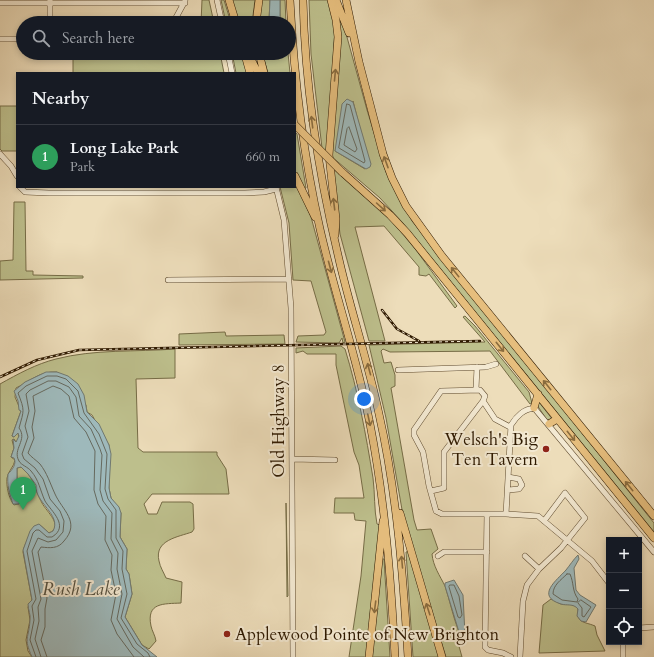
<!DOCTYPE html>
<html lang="en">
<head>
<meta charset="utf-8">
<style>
	body { margin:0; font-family:Cardo,serif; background:#20242c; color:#f1f3f6 }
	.controls { position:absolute; right:12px; bottom:12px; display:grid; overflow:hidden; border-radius:0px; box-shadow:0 2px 6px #0003 }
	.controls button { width:36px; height:36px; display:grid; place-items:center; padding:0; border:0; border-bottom:1px solid #363941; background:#171b24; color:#f1f3f6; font:20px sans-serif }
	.you { position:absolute; left:364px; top:399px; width:14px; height:14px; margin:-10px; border:3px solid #fff; border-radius:50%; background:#1a73e8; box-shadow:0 0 0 6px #1a73e833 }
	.badge { display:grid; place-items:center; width:26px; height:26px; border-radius:50%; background:#db2777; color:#fff; font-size:13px; font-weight:700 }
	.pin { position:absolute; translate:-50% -33px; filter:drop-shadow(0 1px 2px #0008) }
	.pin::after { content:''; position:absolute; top:21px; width:14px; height:12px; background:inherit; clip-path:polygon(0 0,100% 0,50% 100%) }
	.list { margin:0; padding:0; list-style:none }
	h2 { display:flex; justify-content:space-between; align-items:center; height:52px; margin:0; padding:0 16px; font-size:17px }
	h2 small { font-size:13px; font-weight:400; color:#9ea1a6 }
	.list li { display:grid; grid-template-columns:26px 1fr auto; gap:12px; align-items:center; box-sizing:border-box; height:64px; padding:0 16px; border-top:1px solid #363941 }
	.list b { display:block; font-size:15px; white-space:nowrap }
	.list p { margin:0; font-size:13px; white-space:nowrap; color:#9ea1a6 }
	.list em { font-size:13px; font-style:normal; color:#9ea1a6 }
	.icon { flex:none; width:22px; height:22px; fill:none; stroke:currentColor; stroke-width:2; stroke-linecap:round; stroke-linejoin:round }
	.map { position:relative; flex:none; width:654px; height:657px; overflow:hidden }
	.search { position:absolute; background:#171b24; box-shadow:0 2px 6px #0003; left:16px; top:16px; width:280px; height:44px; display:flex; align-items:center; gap:10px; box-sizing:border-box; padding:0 14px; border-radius:22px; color:#9ea1a6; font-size:15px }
	.panel { position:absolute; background:#171b24; box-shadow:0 2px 6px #0003; left:16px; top:72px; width:280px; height:116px; border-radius:0px }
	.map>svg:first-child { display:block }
</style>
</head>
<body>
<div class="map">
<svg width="654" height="657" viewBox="0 0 654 657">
	<rect width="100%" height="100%" fill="#edddba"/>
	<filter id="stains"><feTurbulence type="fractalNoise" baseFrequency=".005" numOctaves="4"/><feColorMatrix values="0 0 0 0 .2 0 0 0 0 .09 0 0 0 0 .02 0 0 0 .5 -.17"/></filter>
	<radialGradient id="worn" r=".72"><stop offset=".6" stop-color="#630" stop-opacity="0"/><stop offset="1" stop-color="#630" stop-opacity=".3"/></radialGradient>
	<path fill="#bdbf8c" stroke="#766c46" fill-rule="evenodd" d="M202,0H209L214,23H201Z
		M221,0H224L231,23H226Z
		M231,0H255L252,23H238Z
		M262,0H270L269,21L272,23H259Z
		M280,0H285L286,23H280Z
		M309,0H329L335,27L328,153L322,148L311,54Z
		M336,11L342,19L367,110L386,172L412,221L654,523V532L403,223L380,198L331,156ZM353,101L360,129L365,169L335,151Z
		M194,53H220L224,73H73V58L180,57L193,56Z
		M232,53H241L248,73H236Z
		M262,53H288L290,73H268Z
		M0,106H17V151H2L0,149Z
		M295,132L297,134L306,188H303L295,172Z
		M332,168L390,219L416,250L457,306L455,308L429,274L426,276L419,275V267L384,226L355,227L385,341H369L340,234Z
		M295,181L311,217L345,342L343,343L342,338L339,343L296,342L298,336L324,335L326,332L311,281L293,280L289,223L280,187H295Z
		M14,202H25L26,271H33V275L83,276V278L0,280V261L13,260Z
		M465,316L475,326L529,392L532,403L530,404L490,351L390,352L383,349L381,351L384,363L391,362L395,375V386L391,388L414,520L417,530L431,529L438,549L432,554C433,566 440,576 445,586C450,601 453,617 459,632L465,635L457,639L462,657H446L404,521L386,418L369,345L485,342L463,317Z
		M225,332L226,336L284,335L285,344L179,345V334Z
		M341,346L345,349C358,391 366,435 373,478C375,493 374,510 377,524L380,525L367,657H349L361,576L366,521L355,520L354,513H334L335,498H364L359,465L354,452L336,365V354H307L303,351L296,353V348Z
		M175,349V378L136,379L138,448L143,452H217V455L226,469L229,494H152L144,504L148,514H157L162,502H190L193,504L194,529L192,532C178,537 154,540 159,561C160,567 164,573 166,578L182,582L181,603C164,604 146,602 151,626C152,631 155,635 156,641L149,649L142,645L125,617L132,594L129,574L126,569L127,549L120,537L121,513L111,498L109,488V445L92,415L87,412L86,405L57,372C39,371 31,381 16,388L15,397L21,411L12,436L14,437L18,433L19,439L16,442L14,439L12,440L14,448L11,457L15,460C14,467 8,471 7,478C6,486 9,499 14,505L21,503L17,492V468L21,467C36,479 34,489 42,503C46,511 65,527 49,533L40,525C33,534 25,540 23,552L32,600L28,607L30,620L26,640L28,651L32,657H0V384C18,374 36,364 56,359C94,349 136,352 175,349Z
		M538,401L553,420H547L537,405Z
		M286,503L288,596L287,597Z
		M409,551L440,657H413L406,552Z
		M382,559H384L390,657H372Z
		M551,599L561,604H572L578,608C577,624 583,621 595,626L597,635L605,651L539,653L543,605Z"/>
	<path fill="#9eb9bb" stroke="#717970" d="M270,0H280V23L269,21Z
		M347,99L353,102L371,164L370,167L366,169L335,151L342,104Z
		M46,372H57L68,376L78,384L84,395L87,412L99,424L109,445L111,454L109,488L111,498L119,507L121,513L120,537L127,549L126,569L129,574L132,594L125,617L142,645L157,657H32C23,637 29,639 30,620C31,615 28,610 28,604L32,600L23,550L30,531L34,526L39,524L49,533L53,531C62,515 34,502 36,485L28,474L21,467L17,468V492L21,501L19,504H13C9,493 7,485 8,474C12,470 17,464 14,458L11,457L14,448L13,439L16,442L19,436L18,433L14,437L12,436L21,411L19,410L18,401L14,391L25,382Z
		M578,555L579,559L574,568L576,590L580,595L596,605L586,622L581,621L577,616L578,609C573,603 567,606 561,604C535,596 557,580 566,570C570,565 573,560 578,555Z
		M454,580L463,595L465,635L459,632L445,586V583Z"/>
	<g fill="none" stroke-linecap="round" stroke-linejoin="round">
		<path stroke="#66695e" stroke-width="1" d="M347,104L350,105L365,161L364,163L339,148Z
			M349,127L357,149L355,152L344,145L347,129Z
			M567,574H570C574,583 572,591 578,599L577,602L562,600L553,594C553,585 561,580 567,574Z
			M450,585H454L459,596L462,615L460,618L458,617L449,587Z
			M581,600L591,607L584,617L582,616V608L578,603Z
			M36,657L30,640L34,620L32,606L36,599L27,551L33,533L36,530H39L47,537H52C70,526 51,511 45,501C40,490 39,480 31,471C28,467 21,465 19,461C12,449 28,440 19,428C24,410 25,411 18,393L26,386L47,376H57L66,379L78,391L84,413L99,434L107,454L105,489L108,499L116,510V538L123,551L122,569L127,594L121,618L137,644L148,653L150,657
			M41,657L35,639L39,621L38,607L41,599L32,551L38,538L48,542L56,540L63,532L64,521L60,511L50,499L43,479L35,468L24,459L22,454L28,437L25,426L29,411L26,394L30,390L48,381H56L69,387L76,397L79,416L91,429L100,449L102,455L100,490L103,501L112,513L111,539L118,553L117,569L122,594L117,619L133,647L144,657
			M47,657L41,640L45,627V609L47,598L38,552L41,547C50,548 58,549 64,541C81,522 62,510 55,494C50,483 47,473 40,464C36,460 31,457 28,453L34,438L32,427L35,411L33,396L53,386L61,389L69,396L74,418L86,432L95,451L94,490L98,504L106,516L105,540L112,555L111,570L116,594L111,620L117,634L134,657"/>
		<g stroke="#5e4a2e" stroke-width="6">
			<path id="minor" d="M50,0V23
				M217,0L222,23
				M0,3H185
				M173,23L185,1
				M0,39H23
				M228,53L232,73
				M0,154L11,166L17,176
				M20,187L25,192L49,193H245L264,192L276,189
				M276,187L284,220L291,308L293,657
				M168,280L289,279
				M398,370L486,367L496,364
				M476,389L477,367
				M483,401L495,419L510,427
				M292,459L335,460
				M508,490L519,489L522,485L519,479L508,477
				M431,491L444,488V452L483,401L485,396L480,390L441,391L414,430V435L423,452L429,486L436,511L442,514H506L538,516L592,561L609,583
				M487,514L485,647L488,650L503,653L511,657
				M506,514L511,425C516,417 525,407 535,409L654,552
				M438,556L444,552H487
				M525,556L539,569
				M639,628L654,627
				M520,657L523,601L527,585L539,569L561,548L585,518L565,493L544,521
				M623,657V642"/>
		</g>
		<g stroke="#2e1900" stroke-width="8">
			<path id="highway" d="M229,0L236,23
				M290,0C294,77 303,154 320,229C335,295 357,358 370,424C385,501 391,579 395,657
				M303,0C305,86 318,171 338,255C350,309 368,361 379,414C397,494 403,575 408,657
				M331,0L336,20L338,37L329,155L336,219L335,235
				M336,0L349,33
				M346,0L359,62L383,154L392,178L406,206L442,256L654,516
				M256,23L259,0
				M248,53L258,73
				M259,53L264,73
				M245,55L250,73
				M342,172L390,215L407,233L654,538
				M295,176L315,217
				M534,408L538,394
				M549,424L557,419
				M400,513L442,657
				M369,657L383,521"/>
		</g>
		<use href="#minor" stroke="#f3e9d2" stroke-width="5"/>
		<use href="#highway" stroke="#e6be7d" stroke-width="7"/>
		<g stroke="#2e1900" stroke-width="2.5">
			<path id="rail" d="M382,310L397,329L419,341
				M0,377L37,360L79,350L480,341"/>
		</g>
		<use href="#rail" stroke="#f3e9d2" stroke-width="1" stroke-dasharray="3" stroke-linecap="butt"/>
		<g stroke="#2e1900" stroke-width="8" stroke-linecap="butt">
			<path id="highway-bridge" d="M295,125L342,172"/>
		</g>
		<use href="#highway-bridge" stroke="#e6be7d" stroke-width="7"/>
	</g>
	<defs><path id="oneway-shaft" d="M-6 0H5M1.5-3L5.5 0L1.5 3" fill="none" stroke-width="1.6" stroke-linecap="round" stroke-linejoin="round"/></defs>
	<g stroke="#8a6c3e">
		<use href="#oneway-shaft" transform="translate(335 75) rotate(-85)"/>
		<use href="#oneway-shaft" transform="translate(312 122) rotate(-97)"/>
		<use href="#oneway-shaft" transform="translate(386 162) rotate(-110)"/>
		<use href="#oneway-shaft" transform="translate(334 204) rotate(-97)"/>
		<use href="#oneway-shaft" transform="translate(381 207) rotate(42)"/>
		<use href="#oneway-shaft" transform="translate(330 267) rotate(75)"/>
		<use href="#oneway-shaft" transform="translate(455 272) rotate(-129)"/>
		<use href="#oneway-shaft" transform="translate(500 347) rotate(51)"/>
		<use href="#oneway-shaft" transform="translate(369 369) rotate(-105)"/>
		<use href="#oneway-shaft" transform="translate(547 385) rotate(-129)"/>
		<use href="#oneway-shaft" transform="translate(369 420) rotate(78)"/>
		<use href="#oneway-shaft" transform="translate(571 436) rotate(51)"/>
		<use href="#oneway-shaft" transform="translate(629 486) rotate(-129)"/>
		<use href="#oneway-shaft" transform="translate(402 562) rotate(-95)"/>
		<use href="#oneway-shaft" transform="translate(375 607) rotate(97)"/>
		<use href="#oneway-shaft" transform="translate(428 609) rotate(-108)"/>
	</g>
	<g fill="#8f2418" stroke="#f3e9d2" stroke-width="1.5">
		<circle cx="546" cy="449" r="4"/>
		<circle cx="227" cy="634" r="4"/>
	</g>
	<g text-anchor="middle" stroke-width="4" stroke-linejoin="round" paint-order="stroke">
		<g font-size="17" fill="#2e1900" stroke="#f3e9d2">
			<text transform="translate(278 421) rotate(-90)" y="6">Old Highway 8</text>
		</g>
		<g font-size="17" fill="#2e1900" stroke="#f3e9d2" text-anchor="end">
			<text x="538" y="445">Welsch's Big<tspan x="538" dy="20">Ten Tavern</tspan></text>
			<text x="235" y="640" text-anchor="start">Applewood Pointe of New Brighton</text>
		</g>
		<g font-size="18" font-style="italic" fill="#555141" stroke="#f3e9d2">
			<text x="81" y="595">Rush Lake</text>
		</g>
	</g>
	<rect width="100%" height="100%" filter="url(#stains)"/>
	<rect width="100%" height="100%" fill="url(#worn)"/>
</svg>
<div class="controls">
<button>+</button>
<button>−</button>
<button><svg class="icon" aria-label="locate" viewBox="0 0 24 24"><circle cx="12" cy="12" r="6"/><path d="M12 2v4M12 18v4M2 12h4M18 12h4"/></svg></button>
</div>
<div class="you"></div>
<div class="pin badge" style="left:23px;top:510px;background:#2e9e5b">1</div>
<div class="search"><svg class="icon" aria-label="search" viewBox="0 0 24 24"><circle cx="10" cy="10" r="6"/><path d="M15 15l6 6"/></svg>Search here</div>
<section class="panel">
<h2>Nearby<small></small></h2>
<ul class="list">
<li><span class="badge" style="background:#2e9e5b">1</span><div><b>Long Lake Park</b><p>Park</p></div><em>660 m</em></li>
</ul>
</section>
</div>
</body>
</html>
